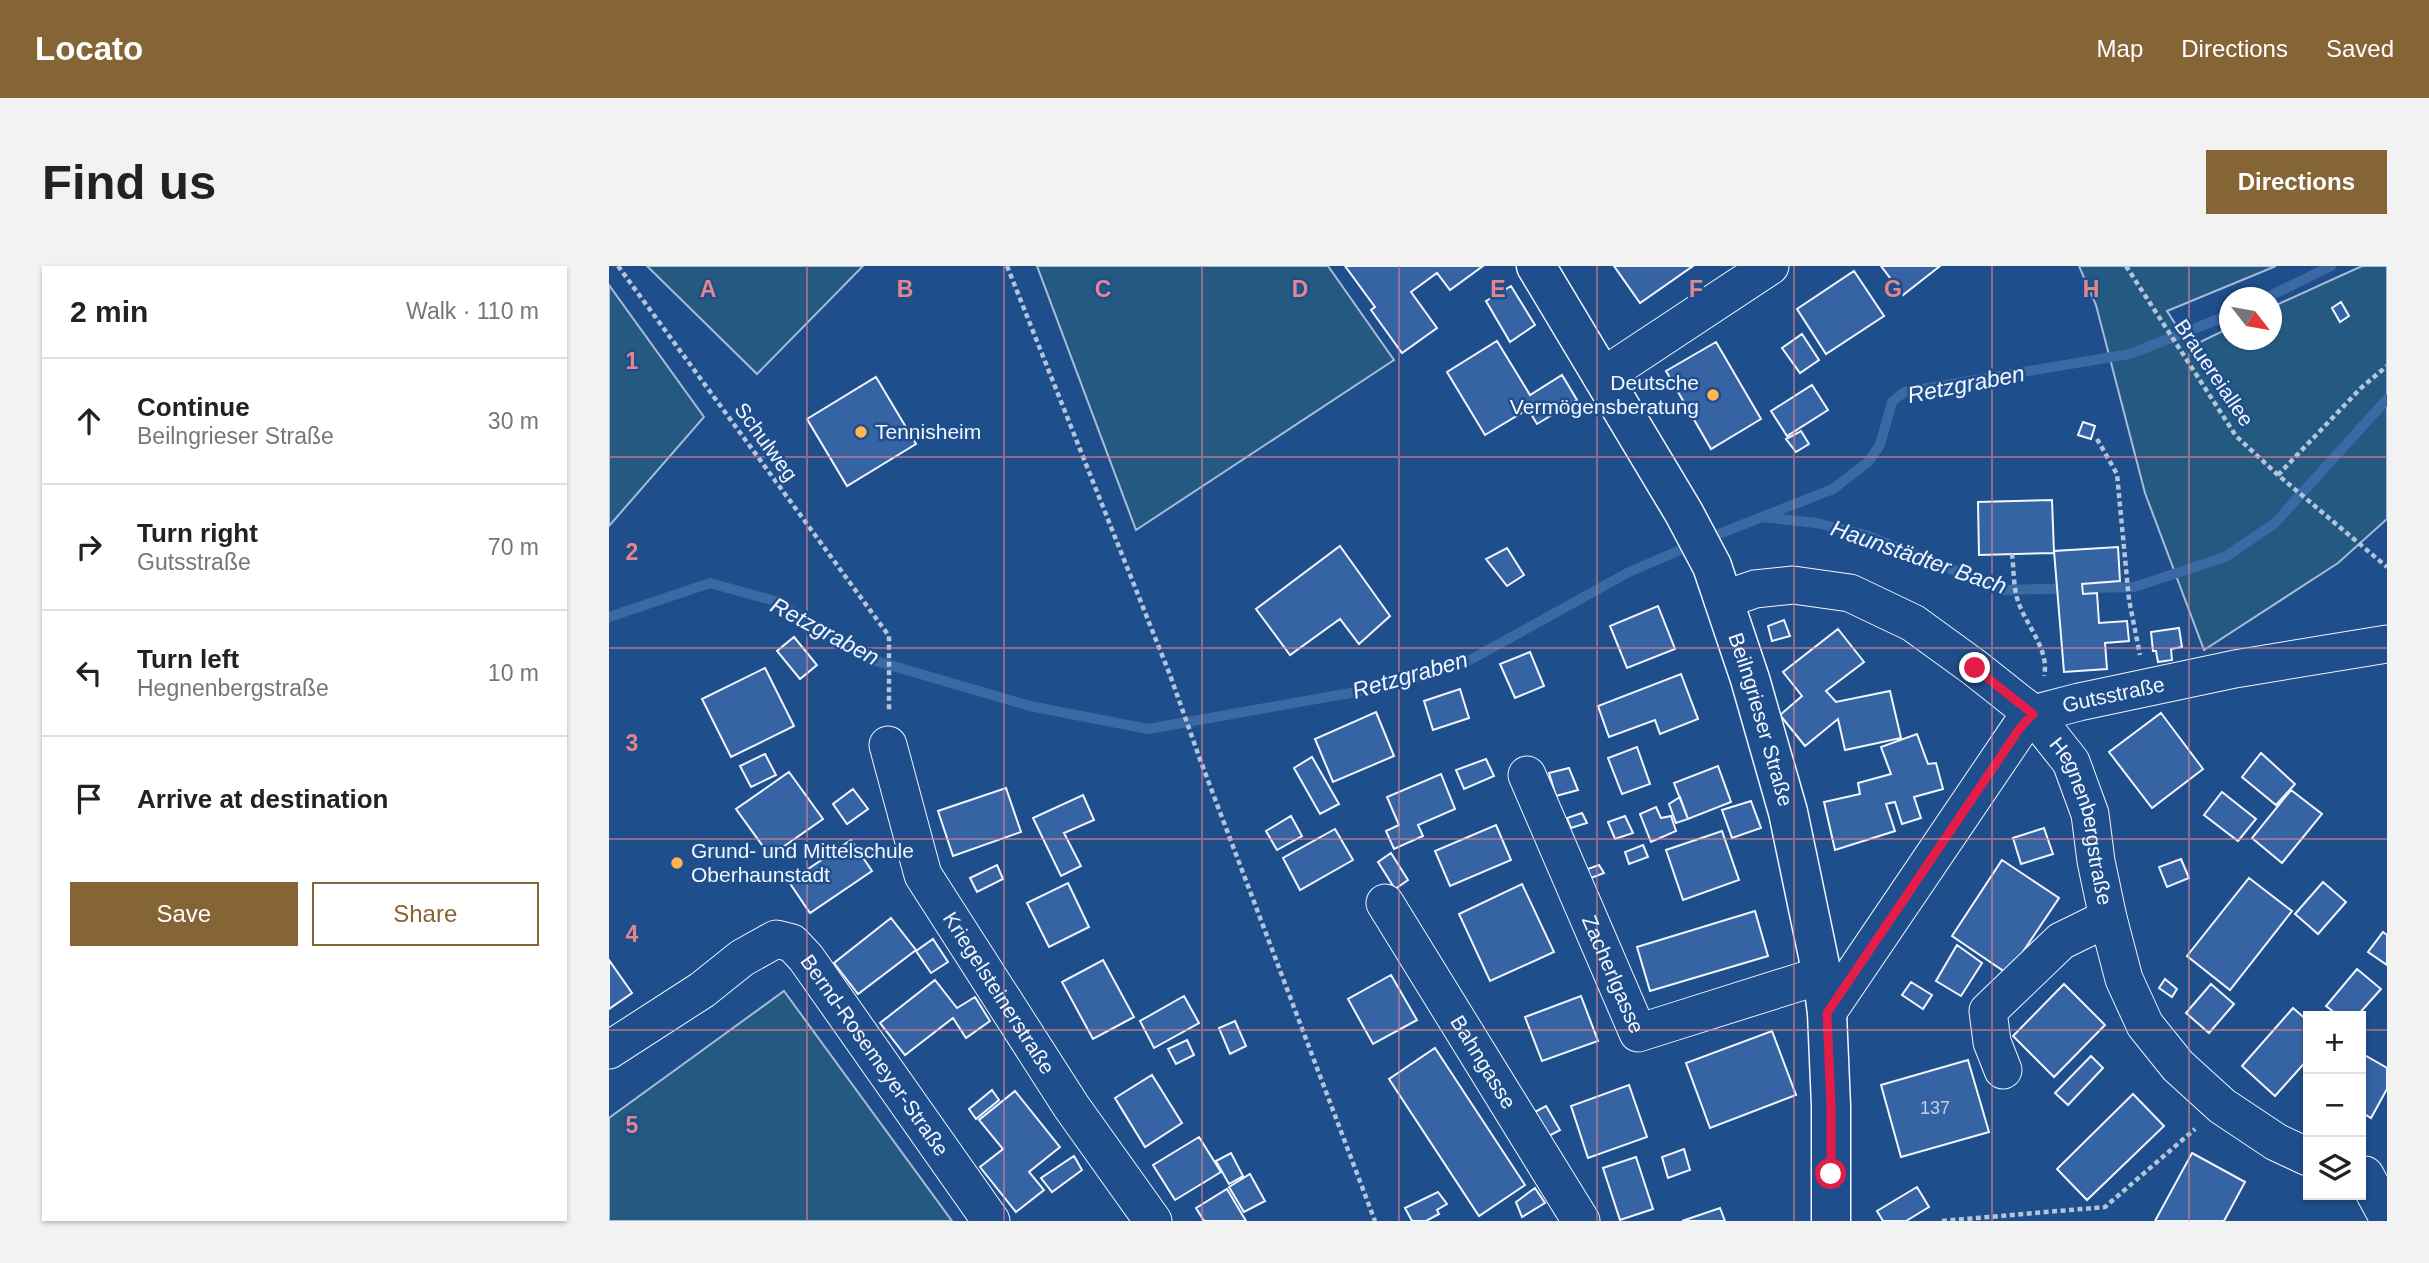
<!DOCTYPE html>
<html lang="en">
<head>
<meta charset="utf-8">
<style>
	body { margin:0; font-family:Arial,sans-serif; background:#f2f2f2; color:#222 }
	.controls { position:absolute; right:21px; bottom:21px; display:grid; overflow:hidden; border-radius:0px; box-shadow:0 2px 5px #0004 }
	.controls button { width:63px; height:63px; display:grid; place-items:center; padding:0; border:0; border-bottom:2px solid #e0e0e0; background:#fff; color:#222; font:35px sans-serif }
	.compass { position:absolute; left:1610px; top:21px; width:63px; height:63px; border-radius:50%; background:#fff; box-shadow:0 2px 5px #0004; rotate:121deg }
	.stop { position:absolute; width:21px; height:21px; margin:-16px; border:5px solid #e11d48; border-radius:50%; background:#fff }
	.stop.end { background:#e11d48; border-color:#fff; box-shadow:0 2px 7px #0008 }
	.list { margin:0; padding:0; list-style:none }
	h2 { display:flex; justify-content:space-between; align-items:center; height:91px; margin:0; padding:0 28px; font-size:30px }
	h2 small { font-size:23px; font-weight:400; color:#767676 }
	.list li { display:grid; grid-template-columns:46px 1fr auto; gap:21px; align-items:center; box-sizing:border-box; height:126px; padding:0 28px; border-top:2px solid #e0e0e0 }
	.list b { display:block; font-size:26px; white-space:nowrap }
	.list p { margin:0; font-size:23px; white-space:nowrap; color:#767676 }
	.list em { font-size:23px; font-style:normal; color:#767676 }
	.actions { display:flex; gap:14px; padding:21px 28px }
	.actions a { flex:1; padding:16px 0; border:2px solid #856535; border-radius:0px; text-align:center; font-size:24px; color:#856535 }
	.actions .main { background:#856535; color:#fff }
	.icon { flex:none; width:38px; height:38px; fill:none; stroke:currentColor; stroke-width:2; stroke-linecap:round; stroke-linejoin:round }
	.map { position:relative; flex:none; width:1778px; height:955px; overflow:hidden; border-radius:0px }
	header { display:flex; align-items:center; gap:42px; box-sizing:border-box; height:98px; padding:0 35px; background:#856535; color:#fff }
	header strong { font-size:33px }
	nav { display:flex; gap:38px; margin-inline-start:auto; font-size:24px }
	.intro { display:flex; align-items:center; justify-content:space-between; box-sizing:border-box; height:168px; padding:0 42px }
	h1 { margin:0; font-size:49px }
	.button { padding:18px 32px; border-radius:0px; background:#856535; color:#fff; font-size:24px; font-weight:700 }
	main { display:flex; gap:42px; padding:0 42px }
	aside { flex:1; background:#fff; border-radius:0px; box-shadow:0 2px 5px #0004 }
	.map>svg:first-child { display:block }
</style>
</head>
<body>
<header>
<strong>Locato</strong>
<nav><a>Map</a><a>Directions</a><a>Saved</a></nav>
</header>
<div class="intro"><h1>Find us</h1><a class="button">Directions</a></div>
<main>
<aside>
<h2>2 min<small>Walk · 110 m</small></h2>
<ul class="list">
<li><svg class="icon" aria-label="ahead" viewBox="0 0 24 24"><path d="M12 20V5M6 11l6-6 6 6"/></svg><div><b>Continue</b><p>Beilngrieser Straße</p></div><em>30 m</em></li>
<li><svg class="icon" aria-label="right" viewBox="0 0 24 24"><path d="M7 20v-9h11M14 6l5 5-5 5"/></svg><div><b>Turn right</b><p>Gutsstraße</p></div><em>70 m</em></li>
<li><svg class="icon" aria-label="left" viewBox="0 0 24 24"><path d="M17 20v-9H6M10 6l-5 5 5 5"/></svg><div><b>Turn left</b><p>Hegnenbergstraße</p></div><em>10 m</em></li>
<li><svg class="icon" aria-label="arrive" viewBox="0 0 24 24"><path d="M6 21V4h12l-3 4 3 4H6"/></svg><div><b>Arrive at destination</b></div></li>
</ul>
<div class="actions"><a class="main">Save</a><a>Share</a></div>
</aside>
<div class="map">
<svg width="1778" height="955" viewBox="0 0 1778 955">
	<rect width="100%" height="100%" fill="#1f4e8c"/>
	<path fill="#245a82" stroke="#a8bbd7" stroke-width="2" d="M38,0H254L148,108Z
		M428,0H719L785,94L527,264Z
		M1470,0H1667L1558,45L1581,81L1620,62V74H1662L1663,41L1753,0H1778V253L1729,297L1595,384L1536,227L1487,39Z
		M0,19L95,151L0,260Z
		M175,725L343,955H0V852Z"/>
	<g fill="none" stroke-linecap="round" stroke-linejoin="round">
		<path stroke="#3b69a3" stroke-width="10" d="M1657,32L1722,0
			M1154,251L1207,257L1257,269L1394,324L1525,321L1616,291L1666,257L1778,133
			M1097,273L1224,223L1259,196L1271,179L1283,136L1295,126L1521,88L1620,49
			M0,351L101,317L166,335L260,393L421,440L539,463L775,421L861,394L1020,306L1083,279"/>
	</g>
	<path fill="#3563a3" stroke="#f2f6ff" stroke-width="2" d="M736,0H874L841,24L828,7L802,26L828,62L793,87L762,44L766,41Z
		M1005,0H1084L1031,37Z
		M1272,0H1331L1294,29Z
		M1245,5L1275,50L1217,88L1188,43Z
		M902,20L926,59L901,76L877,35Z
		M1732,36L1740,50L1731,56L1723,42Z
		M1193,68L1210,94L1191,107L1173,82Z
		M888,75L921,129L953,109L968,134L928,158L919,143L876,169L838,106Z
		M1107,76L1152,153L1102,183L1057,105Z
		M267,111L307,178L238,220L198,153Z
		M1203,119L1219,144L1178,170L1162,145Z
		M1474,156L1486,160L1482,173L1469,169Z
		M1192,165L1200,178L1187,186L1177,173Z
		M1443,234L1445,287L1370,289L1369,236Z
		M731,280L781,350L750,378L731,353L681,389L647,343Z
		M1509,281L1511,315L1473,318L1474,328L1488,327L1490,357L1518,355L1520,375L1496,377L1498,403L1455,406L1445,285Z
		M898,282L915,309L898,320L877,293Z
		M1049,340L1066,383L1018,402L1001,360Z
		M1175,354L1181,370L1163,375L1159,360Z
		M1570,362L1573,381L1562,383L1563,394L1549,396L1547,385H1544L1542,366Z
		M1229,363L1255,396L1217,425L1227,436L1281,425L1292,472L1236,484L1229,453L1196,480L1171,449L1193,430L1174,406Z
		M185,371L208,399L191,413L168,385Z
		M921,386L935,420L906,432L891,398Z
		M156,402L185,460L122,491L93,433Z
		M1072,408L1089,453L1051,468L1046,454L1000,471L989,440Z
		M851,423L860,452L824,464L815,435Z
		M767,446L785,490L724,516L706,473Z
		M1552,447L1594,503L1543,542L1500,486Z
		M1308,468L1319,498L1327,497L1334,523L1305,531L1312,552L1293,558L1286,536L1277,538L1286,565L1226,584L1215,536L1251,528L1249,517L1282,508L1272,481Z
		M1028,481L1041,518L1013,528L999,492Z
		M1652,487L1686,518L1667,539L1633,511Z
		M156,488L167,509L142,521L131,500Z
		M703,491L730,538L711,548L685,502Z
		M877,493L885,510L855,523L847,504Z
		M1109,500L1122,536L1079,553L1065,517Z
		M960,502L969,524L947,530L940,507Z
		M180,506L214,553L161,590L127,543Z
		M832,508L846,543L809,559L814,570L785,583L777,565L790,559L778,531Z
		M397,522L412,566L344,590L329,545Z
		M244,523L259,543L238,558L224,538Z
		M1682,524L1713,548L1673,597L1643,572Z
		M1613,526L1647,553L1629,575L1595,549Z
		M474,529L485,554L455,567L472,600L452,610L424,552Z
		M1071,531L1079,553L1067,557L1060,538Z
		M1142,535L1152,562L1123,572L1113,544Z
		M1047,541L1052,552L1062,550L1067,565L1042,576L1031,548Z
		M973,547L978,557L962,562L958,552Z
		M682,550L693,570L668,584L657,565Z
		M1016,550L1024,567L1006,573L999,556Z
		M887,559L902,594L841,620L826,585Z
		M1435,562L1444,588L1412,598L1404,572Z
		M726,563L744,594L691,624L674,592Z
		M1113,565L1130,614L1074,634L1057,584Z
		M242,574L263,605L201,647L180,616Z
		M1034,579L1039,591L1020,598L1016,586Z
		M782,587L799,614L786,623L769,596Z
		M1572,593L1580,612L1558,621L1550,601Z
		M1393,594L1450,632L1399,708L1343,670Z
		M388,599L394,613L368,626L361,612Z
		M990,599L995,607L977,614L973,605Z
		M1640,612L1683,645L1621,724L1578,690Z
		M1714,616L1737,636L1709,668L1686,648Z
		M459,617L480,661L440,681L418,637Z
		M913,618L945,686L881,715L850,648Z
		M1146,645L1159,690L1041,725L1028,681Z
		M282,652L307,684L249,728L225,697Z
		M1774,666L1778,669V699L1759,686Z
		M324,673L339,696L322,707L307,685Z
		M1348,679L1373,697L1352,730L1327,715Z
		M0,694L23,727L0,743Z
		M494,694L525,751L484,773L453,716Z
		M1748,703L1772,723L1748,750H1730L1717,740Z
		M782,709L808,754L764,778L739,733Z
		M1556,713L1568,723L1563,731L1550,722Z
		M326,714L348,742L366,731L381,755L357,772L344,752L296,789L271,757Z
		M1302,716L1323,729L1314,743L1293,729Z
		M1455,718L1496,759L1445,811L1404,770Z
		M1602,718L1625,738L1600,767L1577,747Z
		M575,730L590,757L545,782L531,755Z
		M972,730L989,775L933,795L916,751Z
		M1684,742L1699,755V793L1666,830L1633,800Z
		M626,755L637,780L621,788L610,762Z
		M1163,765L1187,829L1101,862L1077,797Z
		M578,774L585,789L567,798L559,783Z
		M826,782L916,919L870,950L780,813Z
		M1752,787L1778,802V823L1762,852L1752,846Z
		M1482,790L1494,802L1459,839L1446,827Z
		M1359,794L1380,866L1292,891L1272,819Z
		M543,809L573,857L536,881L506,832Z
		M1020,819L1038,871L979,892L962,840Z
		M383,824L390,834L367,853L360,843Z
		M406,825L451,881L420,906L435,924L407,946L371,901L394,883L370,854Z
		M1524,828L1555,860L1478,934L1448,903Z
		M937,840L951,864L938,871L924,847Z
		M590,871L612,906L566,934L544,899Z
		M1075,883L1081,904L1059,912L1053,891Z
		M622,887L634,910L620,918L607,895Z
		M1583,887L1636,916L1615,955H1546Z
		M465,890L473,904L443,926L432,912Z
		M1027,891L1044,943L1011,954L994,902Z
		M641,908L656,935L635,946L620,921Z
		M1308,921L1320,941L1297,955H1274L1268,945Z
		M926,922L936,937L913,951L907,936Z
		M618,923L637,955H595L587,942Z
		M829,926L838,938L828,944L830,948L817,955H803L796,942Z
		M1111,942L1116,955H1073Z"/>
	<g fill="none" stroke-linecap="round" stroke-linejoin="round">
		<g stroke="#f2f6ff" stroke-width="39">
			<g id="minor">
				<path d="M993,111L1161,0"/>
				<path id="s1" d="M1114,334L1146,323L1184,319L1241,327L1304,357L1366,402L1424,448L1462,496L1481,548L1487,595L1499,652L1515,713L1536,759L1569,800L1613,840L1667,876L1699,891"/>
				<path id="s2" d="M279,479L314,609L462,840L544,955"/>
				<path id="s3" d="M918,509L1029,767L1213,709"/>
				<path id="s4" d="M776,637L972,955"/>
				<path id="s5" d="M1218,747L1411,462L1424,448L1470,436L1626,403L1778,378"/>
				<path id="s6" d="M0,784L93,724L133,692L167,673L183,677L197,692L382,955"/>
				<path d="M1394,804L1383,776L1379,745L1452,675L1499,652"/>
				<path d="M1756,909L1778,950"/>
			</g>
		</g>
		<g stroke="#f2f6ff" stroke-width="41">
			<g id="major">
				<path id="s7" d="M927,0L1075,247L1103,300L1141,413L1179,546L1213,709L1218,747L1222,840V955"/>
			</g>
		</g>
		<path stroke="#b3c4dc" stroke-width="4.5" stroke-dasharray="5 3.5" stroke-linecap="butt" d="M9,0L280,370V446
			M398,0L561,409L592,496L766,955
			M1517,0L1627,170L1669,209L1778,301
			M1488,173L1508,208L1520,334L1531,389
			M1669,209L1752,122L1778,100
			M1403,288C1405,303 1404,323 1410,338C1418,360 1441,385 1435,410
			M1333,955L1496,941L1586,863"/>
		<use href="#minor" stroke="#1f4e8c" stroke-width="37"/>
		<use href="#major" stroke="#1f4e8c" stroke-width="38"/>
	</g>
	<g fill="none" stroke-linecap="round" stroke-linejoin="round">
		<path stroke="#e11d48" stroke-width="9" d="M1222,908V840L1218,747L1411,462L1424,448L1366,402"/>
	</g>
	<path fill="none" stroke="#e38589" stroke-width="2" stroke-opacity="0.55" d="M198,0V955M395,0V955M593,0V955M790,0V955M988,0V955M1185,0V955M1383,0V955M1580,0V955M0,191H1778M0,382H1778M0,573H1778M0,764H1699M1752,764H1778"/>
	<g fill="#ffb74d" stroke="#1f4e8c" stroke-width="2.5">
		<circle cx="1104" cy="129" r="7"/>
		<circle cx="252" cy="166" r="7"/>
		<circle cx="68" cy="597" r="7"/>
	</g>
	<g text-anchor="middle" stroke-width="5" stroke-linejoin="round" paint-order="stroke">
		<g font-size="18" fill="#c3d1e8">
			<text x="1326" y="848">137</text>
		</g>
		<g font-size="21" fill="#f2f6ff" stroke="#1f4e8c">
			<text transform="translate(1605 107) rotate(56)" y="7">Brauereiallee</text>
			<text transform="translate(157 176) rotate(54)" y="7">Schulweg</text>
			<text dy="7" stroke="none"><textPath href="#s5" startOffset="446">Gutsstraße</textPath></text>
			<text dy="7" stroke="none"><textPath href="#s7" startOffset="509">Beilngrieser Straße</textPath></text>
			<text dy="7" stroke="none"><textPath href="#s1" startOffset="471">Hegnenbergstraße</textPath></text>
			<text dy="7" stroke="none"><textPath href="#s3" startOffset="217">Zacherlgasse</textPath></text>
			<text dy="7" stroke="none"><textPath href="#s2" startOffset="275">Kriegelsteinerstraße</textPath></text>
			<text dy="7" stroke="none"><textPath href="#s6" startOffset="357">Bernd-Rosemeyer-Straße</textPath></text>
			<text dy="7" stroke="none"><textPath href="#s4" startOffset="187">Bahngasse</textPath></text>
		</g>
		<g font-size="21" fill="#f2f6ff" stroke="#1f4e8c" text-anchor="start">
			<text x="1090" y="124" text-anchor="end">Deutsche<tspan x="1090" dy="24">Vermögensberatung</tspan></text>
			<text x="266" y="173">Tennisheim</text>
			<text x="82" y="592">Grund- und Mittelschule<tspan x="82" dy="24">Oberhaunstadt</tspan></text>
		</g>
		<g font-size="23" font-style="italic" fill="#f2f6ff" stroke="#1f4e8c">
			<text transform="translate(1357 118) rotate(-11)" y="8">Retzgraben</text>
			<text transform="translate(1310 291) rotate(19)" y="8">Haunstädter Bach</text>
			<text transform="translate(216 365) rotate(28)" y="8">Retzgraben</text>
			<text transform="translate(801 409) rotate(-16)" y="8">Retzgraben</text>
		</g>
	</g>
	<g font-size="23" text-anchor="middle" font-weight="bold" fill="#e38589" stroke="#1f4e8c" stroke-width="5" stroke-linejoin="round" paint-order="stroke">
		<text x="99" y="31">A</text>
		<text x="296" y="31">B</text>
		<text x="494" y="31">C</text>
		<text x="691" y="31">D</text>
		<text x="889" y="31">E</text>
		<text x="1087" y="31">F</text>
		<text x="1284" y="31">G</text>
		<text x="1482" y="31">H</text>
		<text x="23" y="103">1</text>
		<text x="23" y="294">2</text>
		<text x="23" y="485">3</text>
		<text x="23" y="676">4</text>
		<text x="23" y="867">5</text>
	</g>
</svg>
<div class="controls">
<button>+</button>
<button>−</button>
<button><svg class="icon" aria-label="layers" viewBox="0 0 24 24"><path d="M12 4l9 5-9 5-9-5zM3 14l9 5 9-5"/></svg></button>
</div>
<svg class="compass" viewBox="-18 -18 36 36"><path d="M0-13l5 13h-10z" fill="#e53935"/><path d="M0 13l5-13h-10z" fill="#767676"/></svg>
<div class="stop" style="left:1222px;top:908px"></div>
<div class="stop end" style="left:1366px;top:402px"></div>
</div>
</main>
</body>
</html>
